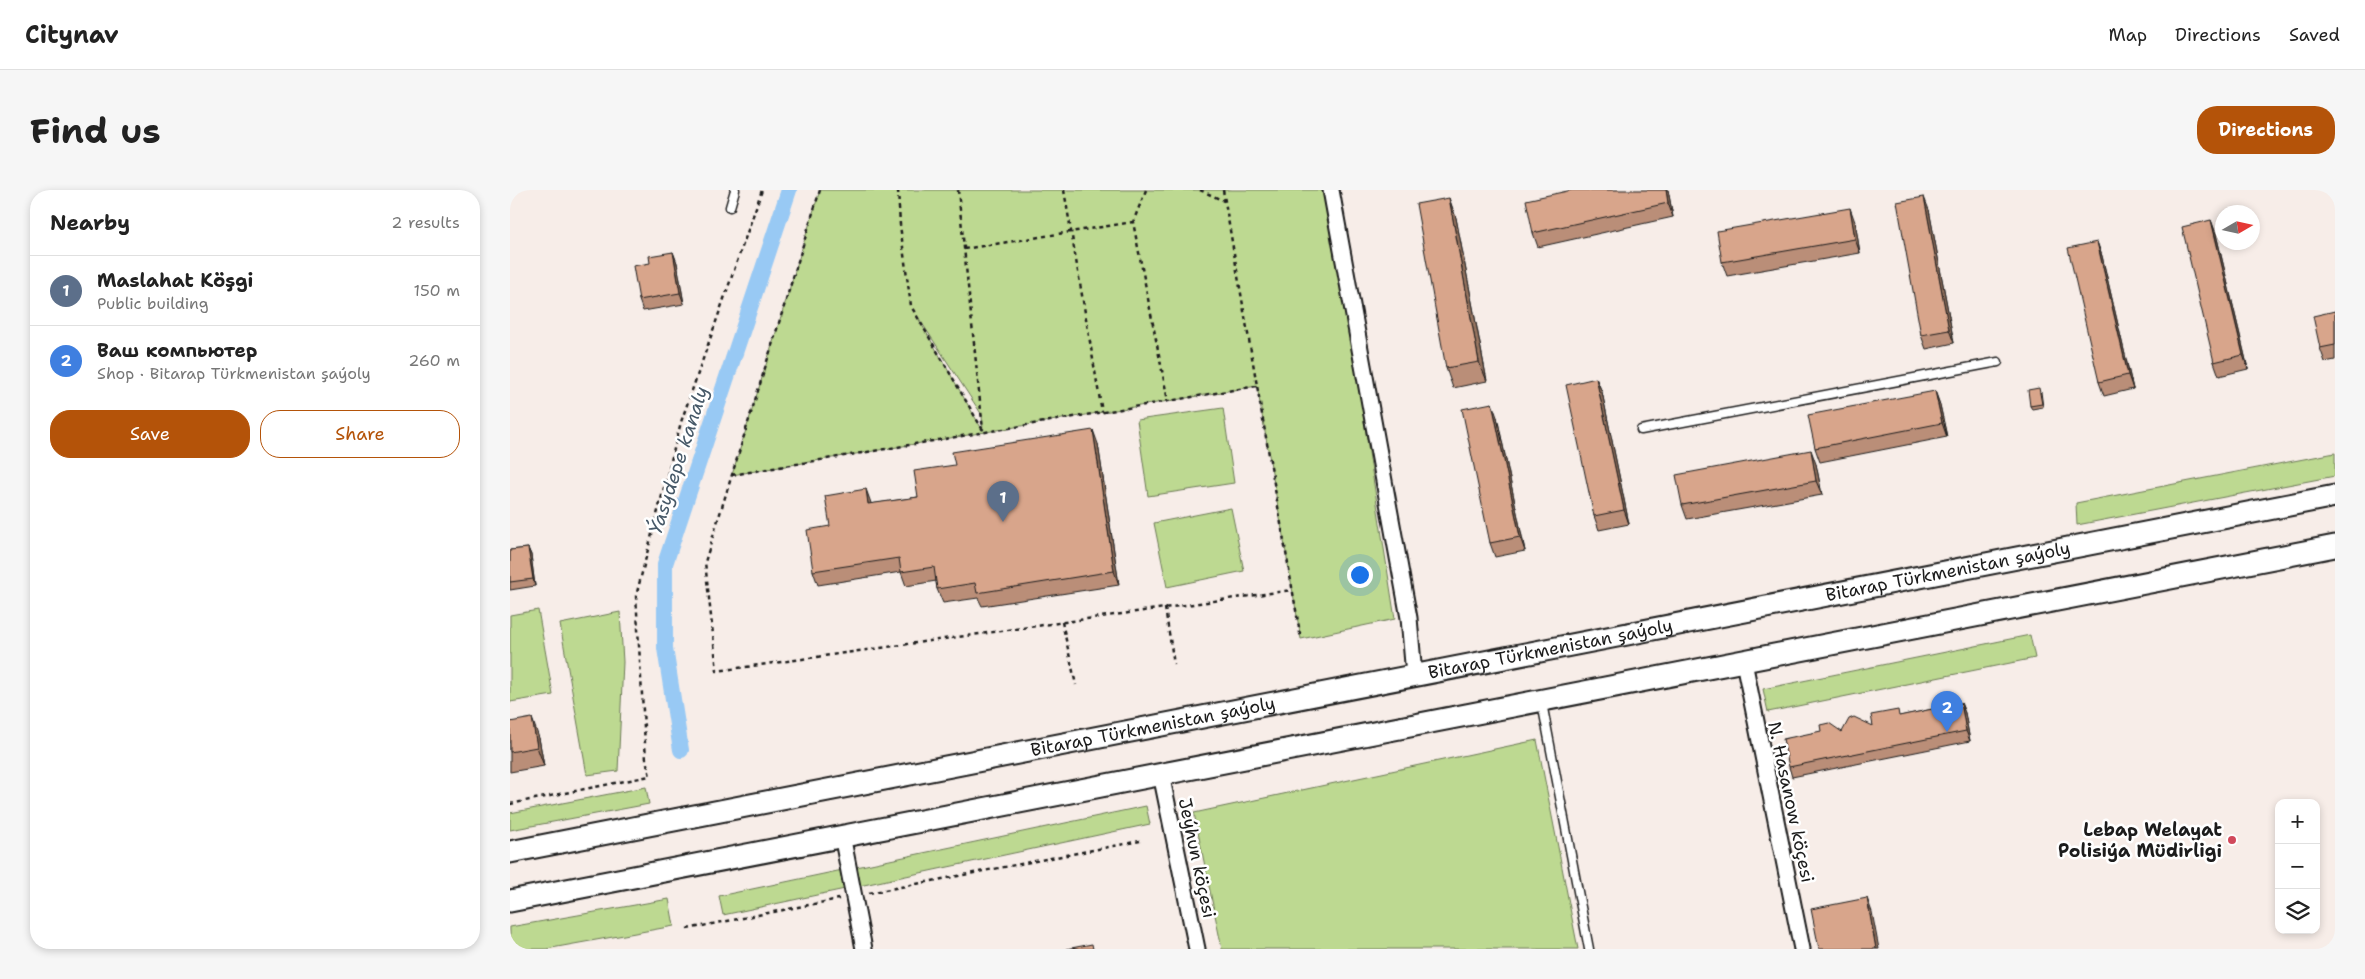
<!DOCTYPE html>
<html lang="en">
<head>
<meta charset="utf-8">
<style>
	body { margin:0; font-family:"Shantell Sans",sans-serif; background:#f6f6f6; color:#222 }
	.controls { position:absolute; right:15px; bottom:15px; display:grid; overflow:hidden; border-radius:10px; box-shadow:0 2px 8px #0003 }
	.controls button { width:45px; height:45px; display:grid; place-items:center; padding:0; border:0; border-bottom:1px solid #e0e0e0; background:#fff; color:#222; font:25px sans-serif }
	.compass { position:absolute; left:1705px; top:15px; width:45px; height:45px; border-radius:50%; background:#fff; box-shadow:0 2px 8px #0003; rotate:81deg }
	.you { position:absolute; left:849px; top:384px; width:18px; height:18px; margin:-12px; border:4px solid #fff; border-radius:50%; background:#1a73e8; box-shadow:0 0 0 8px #1a73e833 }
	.badge { display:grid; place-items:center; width:32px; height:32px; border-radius:50%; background:#b45309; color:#fff; font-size:16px; font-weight:700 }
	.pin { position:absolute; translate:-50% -41px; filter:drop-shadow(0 1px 2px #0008) }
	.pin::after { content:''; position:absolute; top:26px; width:18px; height:15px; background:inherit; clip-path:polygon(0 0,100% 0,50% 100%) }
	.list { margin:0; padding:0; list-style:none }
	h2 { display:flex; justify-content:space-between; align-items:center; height:65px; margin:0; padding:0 20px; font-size:21px }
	h2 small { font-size:16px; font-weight:400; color:#767676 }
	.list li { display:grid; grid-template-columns:32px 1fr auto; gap:15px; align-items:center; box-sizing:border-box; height:70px; padding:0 20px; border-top:1px solid #e0e0e0 }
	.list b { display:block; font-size:19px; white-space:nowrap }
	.list p { margin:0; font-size:16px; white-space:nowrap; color:#767676 }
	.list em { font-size:16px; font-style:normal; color:#767676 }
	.actions { display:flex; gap:10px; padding:15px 20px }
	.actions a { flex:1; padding:11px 0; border:1px solid #b45309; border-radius:20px; text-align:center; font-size:18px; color:#b45309 }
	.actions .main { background:#b45309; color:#fff }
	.icon { flex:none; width:28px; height:28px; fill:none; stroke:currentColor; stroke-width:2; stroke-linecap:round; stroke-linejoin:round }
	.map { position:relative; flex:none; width:1825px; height:759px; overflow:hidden; border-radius:20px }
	header { display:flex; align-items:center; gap:30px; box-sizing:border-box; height:70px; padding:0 25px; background:#fff; border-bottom:1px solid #e0e0e0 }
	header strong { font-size:24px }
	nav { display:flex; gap:28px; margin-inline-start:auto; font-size:18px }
	.intro { display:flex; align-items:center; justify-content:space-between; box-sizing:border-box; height:120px; padding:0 30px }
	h1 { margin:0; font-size:35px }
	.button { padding:12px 22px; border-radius:20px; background:#b45309; color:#fff; font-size:18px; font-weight:700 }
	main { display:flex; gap:30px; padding:0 30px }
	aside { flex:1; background:#fff; border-radius:20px; box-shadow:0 2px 8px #0003 }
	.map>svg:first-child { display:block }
</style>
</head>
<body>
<header>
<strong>Citynav</strong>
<nav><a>Map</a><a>Directions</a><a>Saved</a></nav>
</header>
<div class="intro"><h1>Find us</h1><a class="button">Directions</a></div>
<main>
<aside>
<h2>Nearby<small>2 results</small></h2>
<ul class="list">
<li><span class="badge" style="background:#5c6f8a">1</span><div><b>Maslahat Köşgi</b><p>Public building</p></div><em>150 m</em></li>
<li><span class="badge" style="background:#3f7fe0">2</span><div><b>Ваш компьютер</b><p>Shop · Bitarap Türkmenistan şaýoly</p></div><em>260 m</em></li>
</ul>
<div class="actions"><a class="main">Save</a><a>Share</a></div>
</aside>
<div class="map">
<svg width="1825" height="759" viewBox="0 0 1825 759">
	<rect width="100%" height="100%" fill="#f7ede8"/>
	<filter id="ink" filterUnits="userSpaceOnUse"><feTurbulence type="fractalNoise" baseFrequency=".02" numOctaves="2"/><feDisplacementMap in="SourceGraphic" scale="10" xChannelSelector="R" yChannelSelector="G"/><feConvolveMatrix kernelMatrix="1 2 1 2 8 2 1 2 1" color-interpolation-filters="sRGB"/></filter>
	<g filter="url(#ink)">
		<path fill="#bdd991" stroke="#6c7a56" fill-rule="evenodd" d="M310,0H818L885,429L791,449L747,196L222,285ZM408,127L472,225L473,241L408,128Z
			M713,218L724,293L638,306L627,230Z
			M1825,263V286L1567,335L1566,313Z
			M721,318L734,381L657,397L644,333Z
			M28,420L43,505L0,512V425Z
			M110,422L113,472L108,581L77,585L50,434Z
			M1520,445L1525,468L1258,522L1253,499Z
			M1027,550L1068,759H712L684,623Z
			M136,597L139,614L0,640V623Z
			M636,616L640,634L213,725L209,706Z
			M159,709L164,736L36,759H0V737Z"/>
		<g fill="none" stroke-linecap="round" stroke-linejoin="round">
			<path stroke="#98c9f4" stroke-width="16" d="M171,560L155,458V374L279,0"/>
			<g stroke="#1c1c1c" stroke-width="11">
				<path id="lane" d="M220,17L225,0
					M1131,240L1488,172
					M1032,513L1079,759"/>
			</g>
			<g stroke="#1c1c1c" stroke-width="19">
				<path id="street" d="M821,0L899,428L904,485
					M1234,472L1292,759
					M651,584L687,759
					M332,645L354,759"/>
			</g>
			<g stroke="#1c1c1c" stroke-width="25">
				<g id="secondary">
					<path id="s1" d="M0,662L1825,306"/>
					<path d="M0,711L1825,356"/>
				</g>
			</g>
			<path stroke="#1c1c1c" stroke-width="2.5" stroke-dasharray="4 4" stroke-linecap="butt" d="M310,0L195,372L207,481L782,400
				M388,0L390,35L401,116L474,242
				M448,0L473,240
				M554,0L592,222
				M636,0L623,32L658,211
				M690,0L714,11
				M713,0L791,449
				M454,59L623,32
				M222,285L747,196
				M655,418L664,474
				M552,432L566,495
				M0,614L140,586L136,570L126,406L171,232L252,0
				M359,703L630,651
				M177,739L329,709"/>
			<use href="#lane" stroke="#fff" stroke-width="8"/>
			<use href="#street" stroke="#fff" stroke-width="15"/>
			<use href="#secondary" stroke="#fff" stroke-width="21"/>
		</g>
		<path fill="#ba8e78" stroke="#1c1c1c" d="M1158,0L1163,27L1028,57L1023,43Z
			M939,8L946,28L977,191L943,198L936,178Z
			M1419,20L1444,153L1416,159L1411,145Z
			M1701,30L1706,44L1738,179L1709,186L1704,172Z
			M1345,32L1350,63L1217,86L1212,72Z
			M1587,52L1592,66L1623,199L1594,206L1589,192Z
			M163,62L167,73L174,114L133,121L129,110L140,73Z
			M1825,121V170L1815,172L1810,158Z
			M1086,188L1092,202L1119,334L1089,340L1084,326Z
			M1425,201L1430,215L1437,247L1310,272L1305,258Z
			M1531,202L1533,217L1522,219L1520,216Z
			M987,227L1015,361L985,367L980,353Z
			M588,254L609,395L472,416L468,408L433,413L427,399L426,391L396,396L391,382L308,395L303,381L320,336L361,314L408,307Z
			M1306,274L1312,305L1177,329L1172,315Z
			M18,358L21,365L25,396L0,400V360Z
			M1451,513L1455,523L1460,551L1282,587L1279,577L1311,541L1332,542L1363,536L1390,526Z
			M0,532L29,548L34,576L0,582Z"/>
		<path fill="#977461" stroke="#1c1c1c" d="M1156,0H1158L1163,27L1158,13Z
			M1414,7L1419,20L1444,153L1439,140Z
			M939,8L946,28L977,191L969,172Z
			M1340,18L1345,32L1350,63L1345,49Z
			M1701,30L1706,44L1738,179L1733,165Z
			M1587,52L1592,66L1623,199L1618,185Z
			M163,62L167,73L174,114L170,103Z
			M1086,188L1092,202L1119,334L1114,320Z
			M1425,201L1430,215L1437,247L1432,233Z
			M982,213L987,227L1015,361L1010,347Z
			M583,240L588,254L609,395L604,381Z
			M1301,260L1306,274L1312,305L1306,291Z
			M356,299L361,313L364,328L358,314Z
			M18,358L21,365L25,396L23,389Z
			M1451,513L1455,523L1460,551L1456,541Z
			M22,528L29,548L34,576L27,557Z
			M1357,708L1362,722L1369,759H1366Z"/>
		<path fill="#d8a58b" stroke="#1c1c1c" d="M1062,0H1156L1158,13L1023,43L1016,10Z
			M1414,7L1439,140L1411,145L1387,12Z
			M939,8L969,172L936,178L906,14Z
			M1340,18L1345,49L1212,72L1207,41Z
			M1701,30L1733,165L1704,172L1672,37Z
			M1587,52L1618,185L1589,192L1558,58Z
			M163,62L170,103L129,110L123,76L140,73L139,66Z
			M1825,121V155L1810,158L1803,126Z
			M1086,188L1114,320L1084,326L1056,195Z
			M1529,198L1532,214L1520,216L1518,200Z
			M1425,201L1432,233L1305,258L1298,225Z
			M982,213L1010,347L980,353L952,219Z
			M583,240L604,381L467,403L465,393L427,399L424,377L391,382L389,368L303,381L297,340L320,336L315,306L356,299L358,314L408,307L404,281L445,275L442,262Z
			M1301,260L1306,291L1172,315L1166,285Z
			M18,358L23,389L0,392V360Z
			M1451,513L1456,541L1279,577L1273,549L1311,541L1310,535L1319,533L1332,542L1339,529L1344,527L1363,536L1361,525L1388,520L1389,526Z
			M22,528L27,557L0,562V532Z
			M1357,708L1366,759H1309L1301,719Z
			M582,754L583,759H556Z"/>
	</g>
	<circle fill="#d1495b" stroke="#fff" stroke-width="2" cx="1722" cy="650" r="5"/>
	<g text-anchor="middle" stroke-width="5" stroke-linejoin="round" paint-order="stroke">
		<g font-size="18" fill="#1c1c1c" stroke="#fff">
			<text dy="6" stroke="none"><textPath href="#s1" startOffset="1465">Bitarap Türkmenistan şaýoly</textPath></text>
			<text dy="6" stroke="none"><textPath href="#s1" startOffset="1060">Bitarap Türkmenistan şaýoly</textPath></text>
			<text dy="6" stroke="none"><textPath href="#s1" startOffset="655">Bitarap Türkmenistan şaýoly</textPath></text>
			<text transform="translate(1281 612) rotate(78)" y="6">N. Hasanow köçesi</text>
			<text transform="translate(687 668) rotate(78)" y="6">Jeýhun köçesi</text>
		</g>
		<g font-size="18" font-weight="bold" fill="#1c1c1c" stroke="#fff" text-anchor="end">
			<text x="1712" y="646">Lebap Welayat<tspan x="1712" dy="21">Polisiýa Müdirligi</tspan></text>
		</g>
		<g font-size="19" font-style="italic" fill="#475968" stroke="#fff">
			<text transform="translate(168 270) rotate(-72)" y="7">Ýasydepe kanaly</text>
		</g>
	</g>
</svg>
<div class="controls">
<button>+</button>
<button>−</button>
<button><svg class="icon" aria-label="layers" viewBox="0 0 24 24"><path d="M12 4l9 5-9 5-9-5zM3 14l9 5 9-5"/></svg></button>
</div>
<svg class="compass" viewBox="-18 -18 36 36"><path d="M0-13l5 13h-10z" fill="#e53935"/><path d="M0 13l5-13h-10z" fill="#767676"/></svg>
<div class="you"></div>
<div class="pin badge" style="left:493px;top:332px;background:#5c6f8a">1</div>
<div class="pin badge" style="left:1437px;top:542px;background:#3f7fe0">2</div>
</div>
</main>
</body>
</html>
